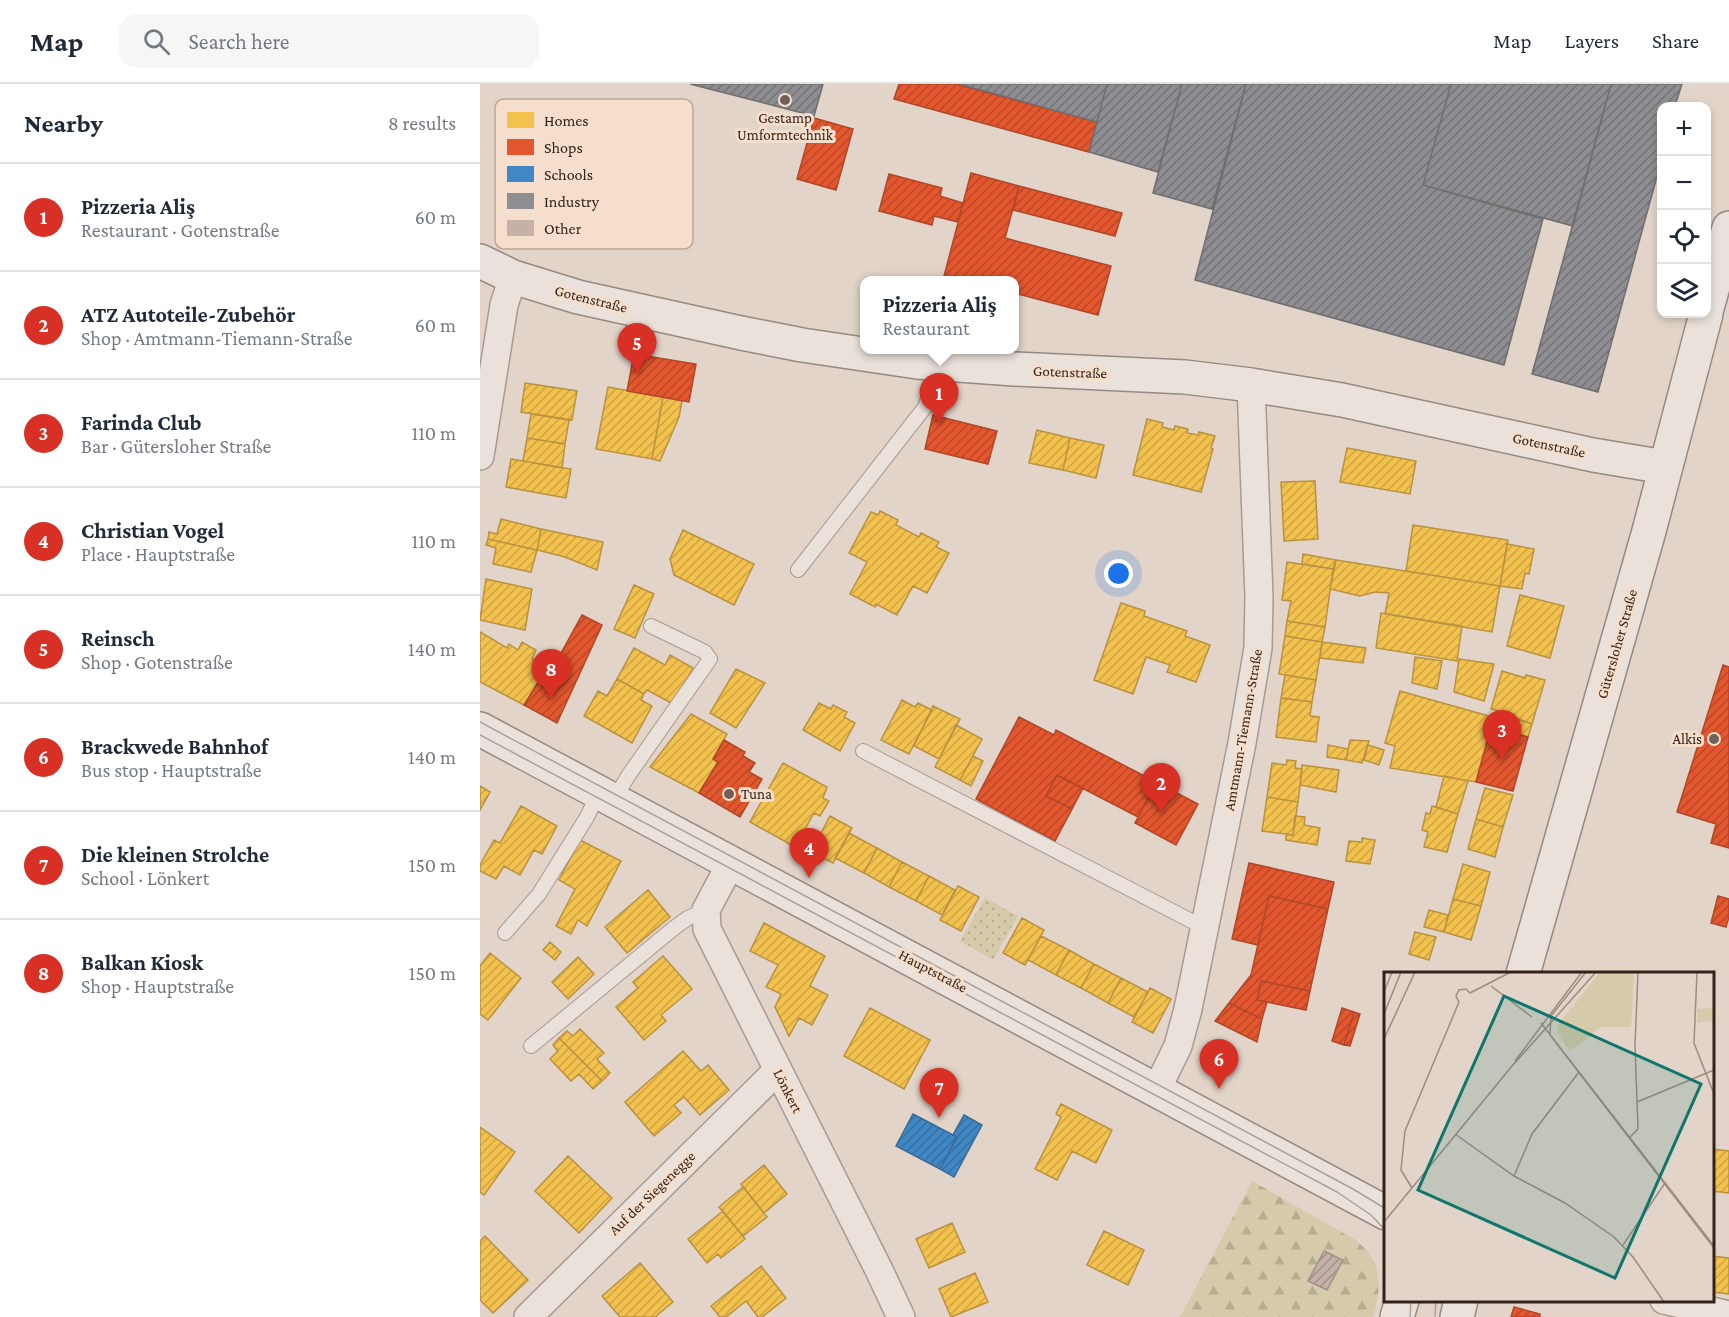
<!DOCTYPE html>
<html lang="en">
<head>
<meta charset="utf-8">
<style>
	body { margin:0; font-family:"Crimson Pro",serif; background:#f6f6f7; color:#1f2937 }
	.controls { position:absolute; right:18px; top:18px; display:grid; overflow:hidden; border-radius:12px; box-shadow:0 3px 9px #0003 }
	.controls button { width:54px; height:54px; display:grid; place-items:center; padding:0; border:0; border-bottom:2px solid #e0e1e3; background:#fff; color:#1f2937; font:30px sans-serif }
	.you { position:absolute; left:639px; top:490px; width:21px; height:21px; margin:-15px; border:4px solid #fff; border-radius:50%; background:#1a73e8; box-shadow:0 0 0 9px #1a73e833 }
	.badge { display:grid; place-items:center; width:39px; height:39px; border-radius:50%; background:#d93025; color:#fff; font-size:20px; font-weight:700 }
	.pin { position:absolute; translate:-50% -50px; filter:drop-shadow(0 2px 3px #0008) }
	.pin::after { content:''; position:absolute; top:32px; width:21px; height:18px; background:inherit; clip-path:polygon(0 0,100% 0,50% 100%) }
	.popup { position:absolute; left:380px; top:192px; width:159px; height:78px; box-sizing:border-box; display:grid; place-content:center; border-radius:12px; background:#fff; filter:drop-shadow(0 2px 4px #0005); font-size:20px; white-space:nowrap; color:#747a83 }
	.popup b { font-size:22px; color:#1f2937 }
	.popup::after { content:''; position:absolute; left:50%; top:100%; margin-left:-12px; border:12px solid transparent; border-top-color:#fff }
	.list { margin:0; padding:0; list-style:none }
	h2 { display:flex; justify-content:space-between; align-items:center; height:78px; margin:0; padding:0 24px; font-size:26px }
	h2 small { font-size:20px; font-weight:400; color:#747a83 }
	.list li { display:grid; grid-template-columns:39px 1fr auto; gap:18px; align-items:center; box-sizing:border-box; height:108px; padding:0 24px; border-top:2px solid #e0e1e3 }
	.list b { display:block; font-size:22px; white-space:nowrap }
	.list p { margin:0; font-size:20px; white-space:nowrap; color:#747a83 }
	.list em { font-size:20px; font-style:normal; color:#747a83 }
	.icon { flex:none; width:33px; height:33px; fill:none; stroke:currentColor; stroke-width:2; stroke-linecap:round; stroke-linejoin:round }
	.map { position:relative; flex:none; width:1249px; height:1233px; overflow:hidden }
	header { display:flex; align-items:center; gap:36px; box-sizing:border-box; height:84px; padding:0 30px; background:#fff; border-bottom:2px solid #e0e1e3 }
	header strong { font-size:28px }
	nav { display:flex; gap:33px; margin-inline-start:auto; font-size:21px }
	.search { width:420px; height:54px; background:#f6f6f7; display:flex; align-items:center; gap:15px; box-sizing:border-box; padding:0 21px; border-radius:18px; color:#747a83; font-size:22px }
	main { display:flex }
	aside { flex:1; background:#fff }
	.map>svg:first-child { display:block }
</style>
</head>
<body>
<header>
<strong>Map</strong>
<div class="search"><svg class="icon" aria-label="search" viewBox="0 0 24 24"><circle cx="10" cy="10" r="6"/><path d="M15 15l6 6"/></svg>Search here</div>
<nav><a>Map</a><a>Layers</a><a>Share</a></nav>
</header>
<main>
<aside>
<h2>Nearby<small>8 results</small></h2>
<ul class="list">
<li><span class="badge">1</span><div><b>Pizzeria Aliş</b><p>Restaurant · Gotenstraße</p></div><em>60 m</em></li>
<li><span class="badge">2</span><div><b>ATZ Autoteile-Zubehör</b><p>Shop · Amtmann-Tiemann-Straße</p></div><em>60 m</em></li>
<li><span class="badge">3</span><div><b>Farinda Club</b><p>Bar · Gütersloher Straße</p></div><em>110 m</em></li>
<li><span class="badge">4</span><div><b>Christian Vogel</b><p>Place · Hauptstraße</p></div><em>110 m</em></li>
<li><span class="badge">5</span><div><b>Reinsch</b><p>Shop · Gotenstraße</p></div><em>140 m</em></li>
<li><span class="badge">6</span><div><b>Brackwede Bahnhof</b><p>Bus stop · Hauptstraße</p></div><em>140 m</em></li>
<li><span class="badge">7</span><div><b>Die kleinen Strolche</b><p>School · Lönkert</p></div><em>150 m</em></li>
<li><span class="badge">8</span><div><b>Balkan Kiosk</b><p>Shop · Hauptstraße</p></div><em>150 m</em></li>
</ul>
</aside>
<div class="map">
<svg width="1249" height="1233" viewBox="0 0 1249 1233">
	<defs>
		<pattern id="grass-dots" width="8" height="8" patternUnits="userSpaceOnUse" patternTransform="scale(1.5)"><rect width="8" height="8" fill="#d5cbaa"/><path d="M2 2h.1M6 6h.1" fill="none" stroke="#b7ae92" stroke-width="1.8" stroke-linecap="round"/></pattern>
		<pattern id="forest-firs" width="22" height="20" patternUnits="userSpaceOnUse" patternTransform="scale(1.5)"><rect width="22" height="20" fill="#d5cbaa"/><path d="M5 1l3.5 6h-7zM16 11l3.5 6h-7z" fill="#b7ae92"/></pattern>
		<pattern id="homes-hatch" width="6" height="6" patternUnits="userSpaceOnUse" patternTransform="scale(1.5)"><rect width="6" height="6" fill="#f2c14e"/><path d="M-1 1l2-2M0 6l6-6M5 7l2-2" fill="none" stroke="#d0a644"/></pattern>
		<pattern id="shops-hatch" width="6" height="6" patternUnits="userSpaceOnUse" patternTransform="scale(1.5)"><rect width="6" height="6" fill="#e4572e"/><path d="M-1 1l2-2M0 6l6-6M5 7l2-2" fill="none" stroke="#ba4826"/></pattern>
		<pattern id="schools-hatch" width="6" height="6" patternUnits="userSpaceOnUse" patternTransform="scale(1.5)"><rect width="6" height="6" fill="#3f88c5"/><path d="M-1 1l2-2M0 6l6-6M5 7l2-2" fill="none" stroke="#366f9f"/></pattern>
		<pattern id="industry-hatch" width="6" height="6" patternUnits="userSpaceOnUse" patternTransform="scale(1.5)"><rect width="6" height="6" fill="#8d8d92"/><path d="M-1 1l2-2M0 6l6-6M5 7l2-2" fill="none" stroke="#747376"/></pattern>
		<pattern id="building-hatch" width="6" height="6" patternUnits="userSpaceOnUse" patternTransform="scale(1.5)"><rect width="6" height="6" fill="#c6b1a9"/><path d="M-1 1l2-2M0 6l6-6M5 7l2-2" fill="none" stroke="#a29089"/></pattern>
	</defs>
	<rect width="100%" height="100%" fill="#e2d4c8"/>
	<path fill="url(#grass-dots)" d="M505,814L538,832L513,876L480,857Z"/>
	<path fill="url(#forest-firs)" d="M772,1097L874,1155C903,1177 902,1201 893,1233H700Z"/>
	<path fill="url(#homes-hatch)" stroke="#b9913f" stroke-width="1.5" d="M45,299L97,307L92,336L41,328Z
		M128,303L183,313L172,375L116,365Z
		M183,313L202,317L199,333L180,377L172,375Z
		M51,330L89,336L85,360L47,354Z
		M667,335L683,339L682,343L694,346L695,342L708,345L707,349L718,351L719,348L735,352L731,364L733,365L721,408L653,391Z
		M557,346L590,354L583,386L549,379Z
		M47,354L85,360L82,384L43,377Z
		M590,354L624,361L616,394L583,386Z
		M867,364L936,377L930,410L860,398Z
		M31,375L91,385L86,414L26,403Z
		M835,397L838,455L804,457L801,398Z
		M400,427L418,436L416,441L439,453L441,449L459,458L456,463L469,469L447,509L433,502L417,531L396,520L395,523L370,510L387,478L369,469L391,428L398,431Z
		M21,435L61,445L57,466L8,455L9,448L17,450Z
		M933,441L1028,456L1020,502L926,487Z
		M61,445L123,458L117,486L85,473L57,466Z
		M203,446L274,480L254,521L194,491L190,475Z
		M8,455L57,466L51,488L13,480L16,464L6,461Z
		M1027,460L1054,465L1049,490L1045,489L1042,505L1020,502Z
		M823,470L856,476L853,485L822,480Z
		M856,476L1020,502L1012,548L905,530L909,509L895,508L880,512L850,505Z
		M807,478L853,485L845,543L807,537L811,517L802,516Z
		M6,495L52,505L45,546L0,536Z
		M154,501L174,510L155,554L134,545Z
		M1040,511L1084,522L1070,574L1027,562Z
		M641,519L665,527L664,532L707,547L705,552L730,561L716,598L687,588L690,581L666,573L653,610L614,596Z
		M901,529L982,542L977,577L896,564Z
		M807,537L845,543L842,558L805,552Z
		M0,548L27,564L29,560L38,566L42,558L56,566L52,575L67,584L44,621L0,598Z
		M805,552L842,558L836,596L799,590Z
		M842,558L886,564L883,579L840,574Z
		M154,564L185,581L190,571L213,584L193,620L167,606L164,610L137,595Z
		M935,573L962,577L957,605L932,599Z
		M979,575L1014,580L1004,617L974,608Z
		M256,585L285,599L256,644L230,629Z
		M1022,587L1045,594L1046,591L1065,596L1052,640L1033,634L1034,631L1011,625Z
		M805,591L836,596L832,618L801,614Z
		M137,595L164,610L161,616L172,622L152,659L104,632L118,607L127,612Z
		M920,607L1016,634L1011,643L996,698L910,684L915,662L905,659Z
		M801,614L832,618L830,632L839,633L836,658L796,653Z
		M422,616L435,623L438,619L452,626L429,670L401,656Z
		M339,619L351,625L353,621L367,628L364,633L375,639L360,667L323,646Z
		M453,622L480,635L459,675L434,662Z
		M1018,627L1052,640L1048,653L1012,643Z
		M211,630L247,650L233,675L238,678L219,709L170,683Z
		M476,641L502,655L480,696L455,683Z
		M870,656L889,657L882,679L866,676Z
		M848,661L868,665L866,676L847,673Z
		M888,661L904,666L899,681L884,676Z
		M493,672L503,677L491,702L480,696Z
		M807,676L816,677L815,684L822,685L818,718L787,713L792,679L806,681Z
		M303,679L347,703L343,714L349,717L340,732L334,729L315,763L270,738Z
		M822,681L859,686L856,708L820,701Z
		M964,692L988,697L978,730L956,723Z
		M0,702L10,708L0,726Z
		M1005,704L1033,711L1023,743L996,735Z
		M787,713L818,718L813,751L782,747Z
		M41,722L77,742L62,770L54,766L40,791L24,782L16,795L0,787V781L14,756L20,759Z
		M952,722L978,730L967,768L944,763L948,748L942,746L946,729L950,730Z
		M350,732L372,744L353,779L331,768Z
		M815,732L825,733L824,741L840,744L837,761L806,756V751H813Z
		M996,735L1023,743L1015,773L988,765Z
		M369,749L397,764L384,789L355,774Z
		M882,754L895,756L890,780L866,777L869,757L882,758Z
		M100,756L141,777L107,842L98,836L91,850L76,842L95,805L79,796Z
		M397,764L422,778L409,803L384,789Z
		M422,778L449,792L436,817L409,803Z
		M983,780L1010,788L1001,822L973,815Z
		M449,792L475,806L462,831L436,817Z
		M478,802L499,813L481,847L460,836Z
		M168,806L190,833L147,869L125,843Z
		M973,815L1001,822L991,856L964,848Z
		M949,826L968,831L964,848L944,843Z
		M542,834L564,846L545,881L523,869Z
		M284,839L345,872L330,902L348,911L332,941L319,934L309,952L295,923L301,910L286,903L298,881L270,867Z
		M935,848L956,853L949,876L929,870Z
		M561,852L589,866L576,891L548,876Z
		M70,858L81,868L75,876L63,866Z
		M589,866L614,880L601,904L576,891Z
		M10,869L41,894L8,936L0,930V882Z
		M183,872L212,905L181,931L186,937L164,956L136,923L158,904L153,898Z
		M98,873L114,890L88,915L72,898Z
		M614,880L641,894L628,919L601,904Z
		M641,894L668,908L654,933L628,919Z
		M670,904L691,915L673,949L652,938Z
		M390,924L450,956L424,1005L364,972Z
		M100,945L124,969L117,975L130,989L122,997L79,954L87,947L93,952Z
		M79,954L122,997L113,1005L99,990L91,997L70,975L78,967L73,961Z
		M203,967L221,987L228,981L249,1006L220,1031L204,1013L194,1021L201,1029L174,1052L145,1018Z
		M581,1020L632,1046L616,1079L592,1067L577,1096L555,1085L581,1033L576,1030Z
		M0,1043L35,1068L4,1111L0,1108Z
		M1232,1065L1249,1067V1109L1232,1107Z
		M88,1072L132,1114L99,1149L55,1107Z
		M284,1081L307,1110L284,1129L261,1100Z
		M263,1103L287,1133L263,1152L239,1123Z
		M243,1127L265,1155L241,1174L238,1170L227,1179L208,1155Z
		M472,1139L485,1168L449,1184L436,1155Z
		M624,1147L664,1166L648,1201L607,1181Z
		M5,1152L48,1196L13,1229L0,1216V1157Z
		M1232,1172L1249,1174V1210L1232,1208Z
		M160,1179L193,1218L175,1233H140L122,1212Z
		M281,1182L306,1214L282,1233H278L266,1217L246,1233H240L231,1222Z
		M495,1189L508,1218L471,1233L459,1205Z"/>
	<path fill="url(#shops-hatch)" stroke="#af4728" stroke-width="1.5" d="M419,0H476L617,38L609,68L414,15Z
		M334,34L373,45L356,106L317,95Z
		M491,89L539,102L525,154L631,182L618,231L534,209V196H463Z
		M409,90L462,104L460,112L483,119L478,138L454,132L452,141L399,127Z
		M539,102L642,129L635,152L533,126Z
		M154,270L216,280L209,318L147,307Z
		M453,331L517,347L508,380L445,365Z
		M102,531L122,541L77,639L44,621L59,597L64,600Z
		M1243,581L1249,583V764L1231,759L1236,740L1197,728Z
		M539,633L574,651L576,646L676,698L658,733L577,691L566,712L592,725L575,757L496,715Z
		M1011,643L1048,653L1033,707L996,698Z
		M244,656L265,668L263,672L275,679L269,688L282,695L260,733L219,709L238,678L233,675Z
		M577,691L603,704L592,725L566,712Z
		M676,698L718,720L696,761L655,739Z
		M769,779L854,798L848,825L789,812L778,861L752,855Z
		M789,812L848,825L830,907L781,897L777,916L787,918L782,935L749,919L771,891Z
		M1238,812L1249,815V833L1246,843L1231,839Z
		M781,897L830,907L826,926L777,916Z
		M749,919L782,935L777,958L735,937Z
		M862,924L874,928L864,961L852,957Z
		M874,928L880,930L870,962L864,961Z
		M1034,1223L1060,1230V1233H1031Z"/>
	<path fill="url(#schools-hatch)" stroke="#3c6992" stroke-width="1.5" d="M433,1030L477,1053L460,1085L416,1062Z
		M484,1031L502,1041L474,1093L460,1085L477,1053L473,1051Z"/>
	<path fill="url(#industry-hatch)" stroke="#726d6e" stroke-width="1.5" d="M210,0H343L334,32Z
		M479,0H627L617,38Z
		M627,0H702L678,88L609,68Z
		M702,0H766L732,125L673,109Z
		M766,0H971L943,101L1063,135L1024,281L715,196Z
		M971,0H1131L1093,142L943,101Z
		M1131,0H1202L1195,22H1182V74L1118,308L1052,290Z"/>
	<path fill="url(#building-hatch)" stroke="#a28f88" stroke-width="1.5" d="M844,1167L863,1176L847,1206L828,1197Z"/>
	<g fill="none" stroke-linecap="round" stroke-linejoin="round">
		<g stroke="#a79a92" stroke-width="16">
			<path id="lane" d="M318,486L445,323L450,309L457,280
				M383,667L725,844
				M134,716L148,692L230,575L225,568L171,542
				M25,849L59,810L107,733L119,708
				M51,962L194,844L208,834L226,826"/>
		</g>
		<g stroke="#a79a92" stroke-width="30">
			<path id="street" d="M0,372L24,221L33,193
				M251,779L226,826L227,845L399,1186L421,1233
				M676,1007L698,962L708,925L762,659L778,564L779,513L771,301
				M1184,1216L1249,1231
				M48,1233L297,987"/>
		</g>
		<g stroke="#968982" stroke-width="36">
			<path id="secondary" d="M0,177L33,193L98,213L261,249L322,261L437,278L534,285L705,293L771,301L862,316L1113,371L1185,383
				M1226,228L1249,144
				M0,645L906,1129
				M1043,890L1169,447L1226,230
				M917,1233L922,1216
				M977,1233L981,1216"/>
		</g>
		<use href="#lane" stroke="#eae1da" stroke-width="14"/>
		<use href="#street" stroke="#eae1da" stroke-width="27"/>
		<use href="#secondary" stroke="#eae1da" stroke-width="33"/>
		<path stroke="#a9a19b" stroke-width="1.5" d="M0,638L873,1105L906,1125
			M0,651L857,1108L891,1131L906,1147
			M930,1233L931,1216
			M955,1233L956,1216"/>
	</g>
	<g fill="#716058" stroke="#f5dfcc" stroke-width="2">
		<circle cx="305" cy="16" r="6"/>
		<circle cx="1234" cy="655" r="6"/>
		<circle cx="249" cy="710" r="6"/>
	</g>
	<g text-anchor="middle" stroke-width="6" stroke-linejoin="round" paint-order="stroke">
		<g font-size="15" fill="#34211b" stroke="#f5dfcc">
			<text x="305" y="39">Gestamp<tspan x="305" dy="17">Umformtechnik</tspan></text>
			<text x="1222" y="660" text-anchor="end">Alkis</text>
			<text x="261" y="715" text-anchor="start">Tuna</text>
		</g>
		<g font-size="15" fill="#34211b" stroke="#f5dfcc">
			<text transform="translate(111 215) rotate(14)" y="5">Gotenstraße</text>
			<text transform="translate(590 288) rotate(2)" y="5">Gotenstraße</text>
			<text transform="translate(1069 361) rotate(12)" y="5">Gotenstraße</text>
			<text transform="translate(1137 560) rotate(-74)" y="5">Gütersloher Straße</text>
			<text transform="translate(763 646) rotate(-80)" y="5">Amtmann-Tiemann-Straße</text>
			<text transform="translate(453 887) rotate(28)" y="5">Hauptstraße</text>
			<text transform="translate(308 1007) rotate(63)" y="5">Lönkert</text>
			<text transform="translate(172 1109) rotate(-44)" y="5">Auf der Siegenegge</text>
		</g>
	</g>
	<g transform="translate(904 888)">
		<rect width="330" height="330" fill="#e2d4c8"/>
		<path d="M216,0H250L247,55H217L186,79L173,60V54ZM330,36V49L313,51V37Z" fill="#d5cbaa"/>
		<path fill="none" stroke="#9c8c83" stroke-width="1.5" d="M202,0L167,44L166,63L330,276M313,0L310,71L330,122M107,14L148,45M0,20L8,0M86,21L127,0M75,30L72,24L75,18L82,17L86,21M0,42L17,0M157,51L330,274M0,67L31,0M131,89L198,0M253,130L330,98M71,162L130,204L181,231L230,265L249,285L280,330M246,165L254,157L251,73L254,0M130,204L148,162L195,100M28,216L17,198L21,159L75,30M0,250L128,94L212,0M239,273L281,211"/>
		<path fill="#0f766e" fill-opacity="0.15" stroke="#0f766e" stroke-width="3" d="M120,24L317,112L231,306L34,218Z"/>
		<rect width="330" height="330" fill="none" stroke="#34211b" stroke-width="3"/>
	</g>
	<rect x="15" y="15" width="198" height="150" rx="9" fill="#f5dfcc" stroke="#bba697" stroke-width="1.5"/>
	<rect x="27" y="28" width="27" height="16" fill="#f2c14e"/>
	<rect x="27" y="55" width="27" height="16" fill="#e4572e"/>
	<rect x="27" y="82" width="27" height="16" fill="#3f88c5"/>
	<rect x="27" y="109" width="27" height="16" fill="#8d8d92"/>
	<rect x="27" y="136" width="27" height="16" fill="#c6b1a9"/>
	<g font-size="16" fill="#34211b">
		<text x="64" y="42">Homes</text>
		<text x="64" y="69">Shops</text>
		<text x="64" y="96">Schools</text>
		<text x="64" y="123">Industry</text>
		<text x="64" y="150">Other</text>
	</g>
</svg>
<div class="controls">
<button>+</button>
<button>−</button>
<button><svg class="icon" aria-label="locate" viewBox="0 0 24 24"><circle cx="12" cy="12" r="6"/><path d="M12 2v4M12 18v4M2 12h4M18 12h4"/></svg></button>
<button><svg class="icon" aria-label="layers" viewBox="0 0 24 24"><path d="M12 4l9 5-9 5-9-5zM3 14l9 5 9-5"/></svg></button>
</div>
<div class="you"></div>
<div class="pin badge" style="left:459px;top:339px">1</div>
<div class="popup"><b>Pizzeria Aliş</b>Restaurant</div>
<div class="pin badge" style="left:681px;top:729px">2</div>
<div class="pin badge" style="left:1022px;top:676px">3</div>
<div class="pin badge" style="left:329px;top:794px">4</div>
<div class="pin badge" style="left:157px;top:289px">5</div>
<div class="pin badge" style="left:739px;top:1005px">6</div>
<div class="pin badge" style="left:459px;top:1034px">7</div>
<div class="pin badge" style="left:71px;top:615px">8</div>
</div>
</main>
</body>
</html>
